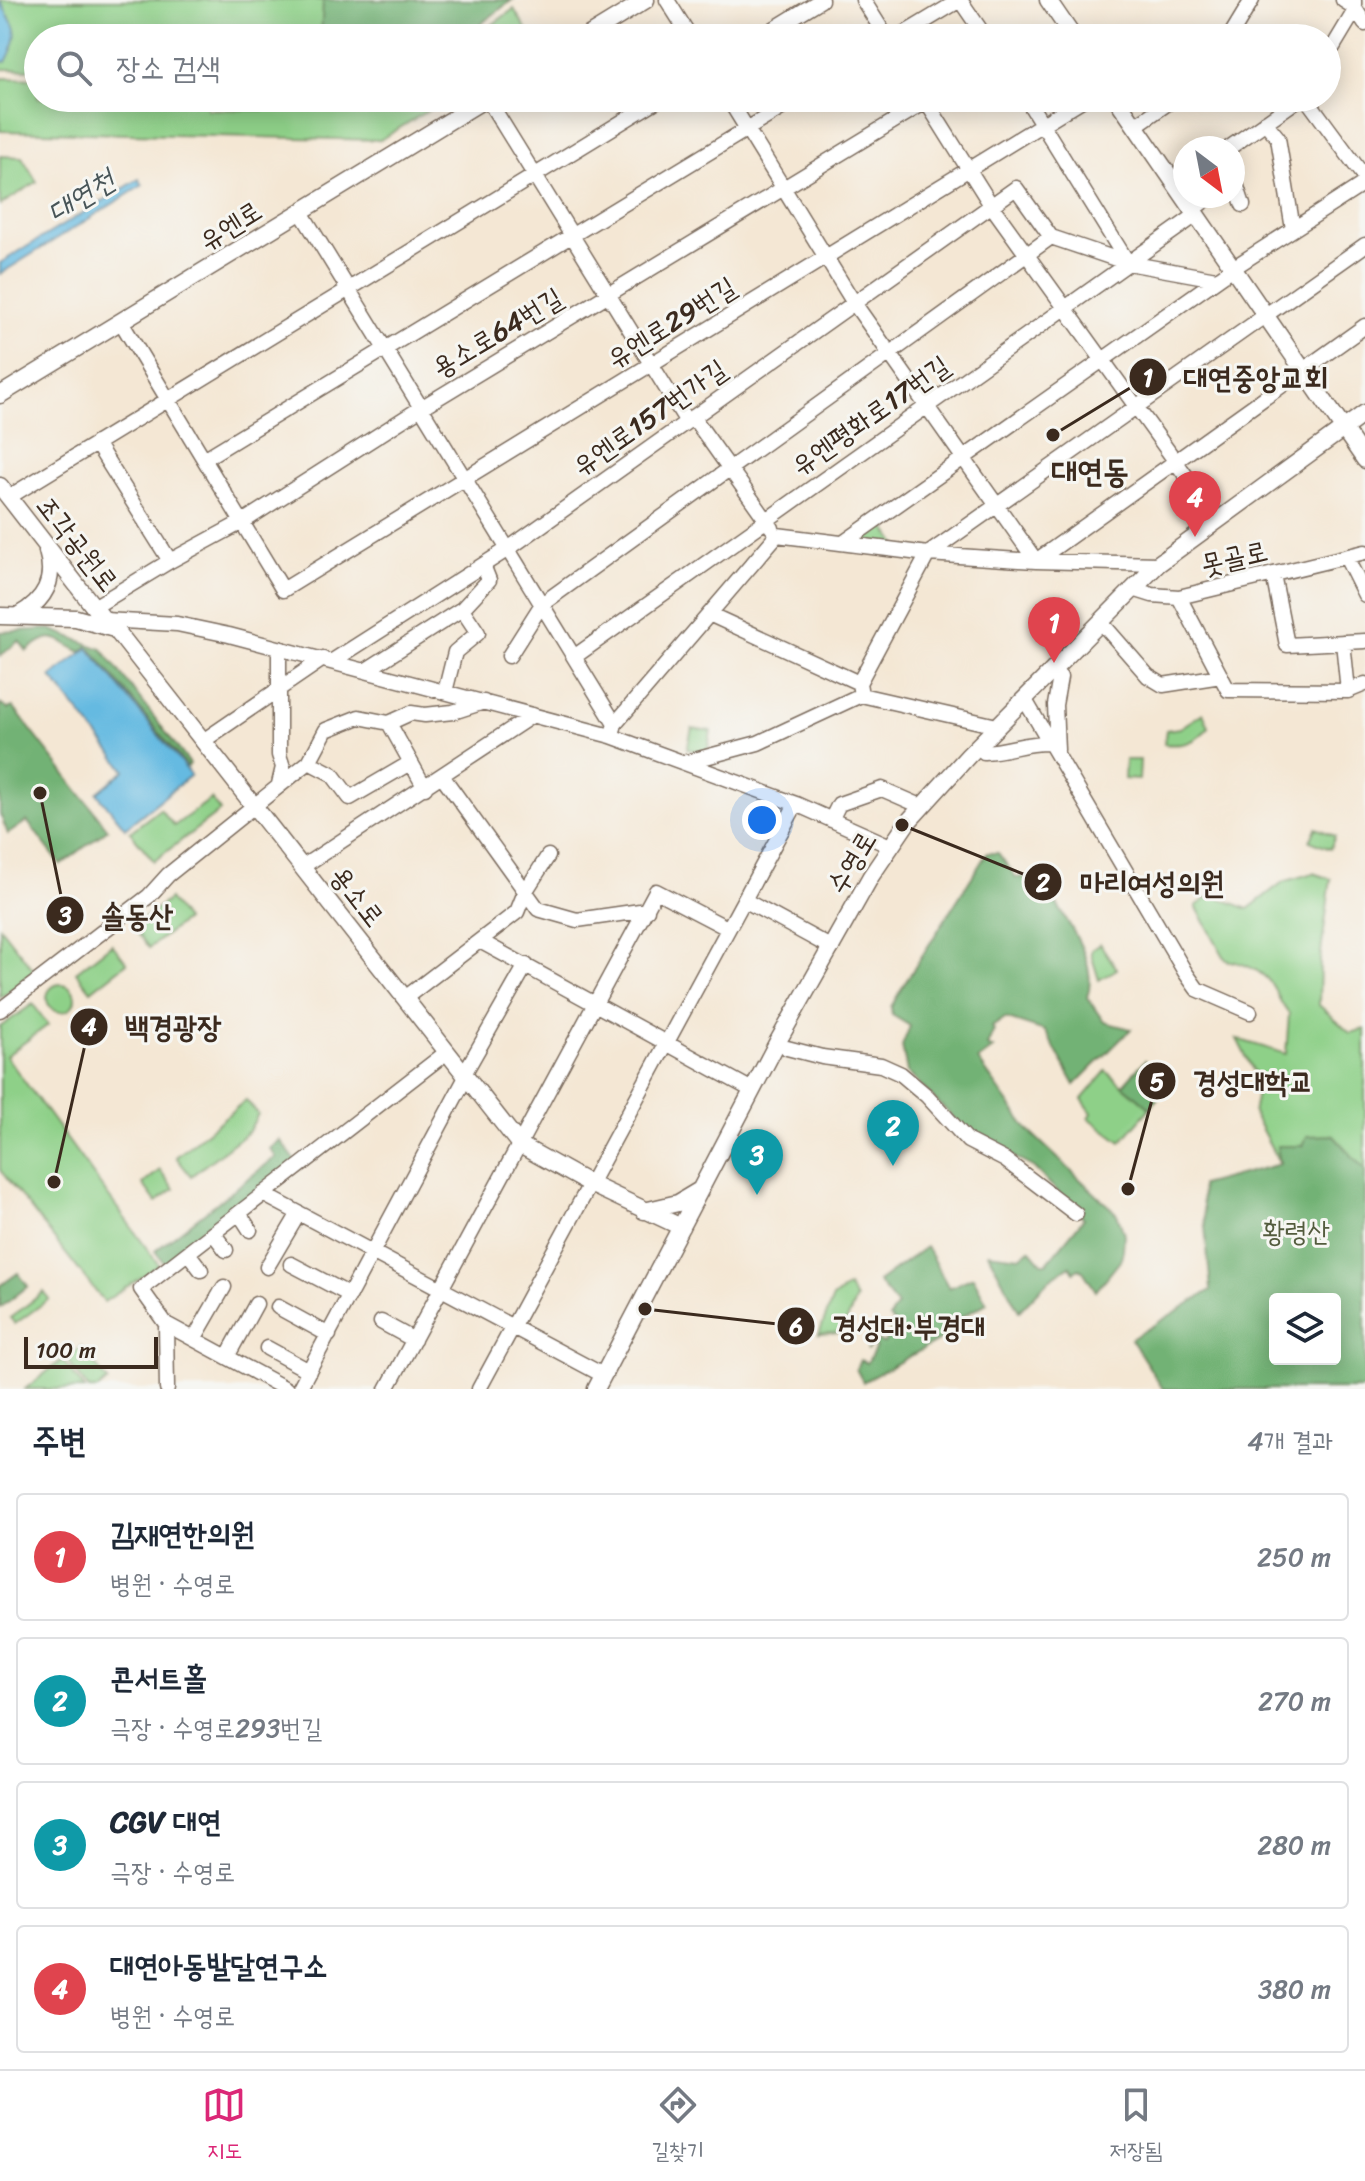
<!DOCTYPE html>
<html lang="ko">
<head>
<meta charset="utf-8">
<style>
	body { margin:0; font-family:Sriracha,"Poor Story",sans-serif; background:#f2f2f3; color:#1f2937 }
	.controls { position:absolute; right:24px; bottom:24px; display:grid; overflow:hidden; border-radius:8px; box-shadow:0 4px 20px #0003 }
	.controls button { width:72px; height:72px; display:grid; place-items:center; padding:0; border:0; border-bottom:2px solid #e0e1e3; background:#fff; color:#1f2937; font:40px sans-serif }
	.compass { position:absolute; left:1173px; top:136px; width:72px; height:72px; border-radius:50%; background:#fff; box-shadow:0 4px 20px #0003; rotate:148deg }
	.scale { position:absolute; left:24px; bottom:20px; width:134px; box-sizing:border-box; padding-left:8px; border:4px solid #3b2a1e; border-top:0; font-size:22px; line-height:28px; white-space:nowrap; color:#3b2a1e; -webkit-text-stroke:6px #f6f6f2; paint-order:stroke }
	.you { position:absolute; left:762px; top:820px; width:28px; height:28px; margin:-20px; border:6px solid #fff; border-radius:50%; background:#1a73e8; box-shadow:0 0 0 12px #1a73e833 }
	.badge { display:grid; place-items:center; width:52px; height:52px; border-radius:50%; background:#db2777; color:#fff; font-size:26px; font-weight:700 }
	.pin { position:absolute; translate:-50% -66px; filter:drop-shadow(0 2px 4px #0008) }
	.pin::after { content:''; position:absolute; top:42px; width:28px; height:24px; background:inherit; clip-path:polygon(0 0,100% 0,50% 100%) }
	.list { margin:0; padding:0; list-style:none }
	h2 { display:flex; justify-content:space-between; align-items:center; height:104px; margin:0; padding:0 32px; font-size:34px }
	h2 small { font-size:26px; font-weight:400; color:#747a83 }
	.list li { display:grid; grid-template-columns:52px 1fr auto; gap:24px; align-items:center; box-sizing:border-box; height:128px; margin:0 16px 16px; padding:0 16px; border:2px solid #e0e1e3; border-radius:8px }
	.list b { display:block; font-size:30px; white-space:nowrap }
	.list p { margin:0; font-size:26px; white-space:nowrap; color:#747a83 }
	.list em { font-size:26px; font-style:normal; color:#747a83 }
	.icon { flex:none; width:44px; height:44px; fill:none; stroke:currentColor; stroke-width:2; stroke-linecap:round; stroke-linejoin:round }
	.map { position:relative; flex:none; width:1365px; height:1389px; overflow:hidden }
	.search { position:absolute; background:#fff; box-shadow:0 4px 20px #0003; left:24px; right:24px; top:24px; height:88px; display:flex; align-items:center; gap:20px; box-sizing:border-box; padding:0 28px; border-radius:44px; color:#747a83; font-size:30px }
	.sheet { height:680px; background:#fff }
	nav { display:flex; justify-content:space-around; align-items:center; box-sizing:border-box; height:112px; border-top:2px solid #e0e1e3; background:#fff; font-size:22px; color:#747a83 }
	nav a { display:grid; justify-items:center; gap:4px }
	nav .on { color:#db2777 }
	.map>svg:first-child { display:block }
</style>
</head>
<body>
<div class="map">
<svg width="1365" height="1389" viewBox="0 0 1365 1389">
	<rect width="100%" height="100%" fill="#f6f6f2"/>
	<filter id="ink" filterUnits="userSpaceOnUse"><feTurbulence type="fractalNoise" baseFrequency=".0125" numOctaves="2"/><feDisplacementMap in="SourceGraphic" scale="16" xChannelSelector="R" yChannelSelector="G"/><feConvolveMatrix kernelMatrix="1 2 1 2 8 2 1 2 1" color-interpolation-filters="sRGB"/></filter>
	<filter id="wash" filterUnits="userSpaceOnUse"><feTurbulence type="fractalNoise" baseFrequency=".006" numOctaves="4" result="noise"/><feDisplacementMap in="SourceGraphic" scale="32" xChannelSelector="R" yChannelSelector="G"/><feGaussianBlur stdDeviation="1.8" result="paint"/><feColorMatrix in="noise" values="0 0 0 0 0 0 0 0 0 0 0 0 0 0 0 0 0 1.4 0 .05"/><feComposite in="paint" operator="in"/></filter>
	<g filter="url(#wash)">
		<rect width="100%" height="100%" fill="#f4e7d4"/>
		<path fill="#8ed088" stroke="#647d53" stroke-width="2" d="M0,0H512L462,38H38V70L0,69Z
			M514,9L532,38H474Z
			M0,78L38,79V98H206L207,109L263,110L271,98H448L380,140L0,131Z
			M0,156L22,157L37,182L0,205Z
			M881,521L898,546L853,540Z
			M1203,713L1209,727C1195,743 1184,746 1164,744L1166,730L1180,728Z
			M692,728L711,731L707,753L687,749Z
			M1125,760H1140L1139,780L1124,779Z
			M211,799L220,811L154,861L130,832L160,809L174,826Z
			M1316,828L1335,836L1330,849L1310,841Z
			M1313,873L1331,879L1320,960L1319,1005L1350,1033L1365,1029V1389L1335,1359V1299H1275L1221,1201L1280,1164L1253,1113L1259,1082L1237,1039L1286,1054L1289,1014C1281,1005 1278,995 1272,985C1262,970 1243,963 1226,960L1196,906L1212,895L1248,909L1283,882Z
			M169,899L185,920L149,948L133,927Z
			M0,927L35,972L0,998Z
			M112,944L127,963L91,991L76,972Z
			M1100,944L1117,969L1099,980L1091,954V950Z
			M47 998a14 14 0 1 1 28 0a14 14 0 1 1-28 0Z
			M33,1004L48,1025L6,1056L159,1265L104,1302L0,1170V1027Z
			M1106,1071L1150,1108L1121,1142L1089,1118L1092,1113L1082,1099Z
			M246,1100L258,1114L249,1131L191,1176L176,1157Z
			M160,1170L174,1189L156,1202L143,1184Z
			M848,1287L856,1299L842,1332L819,1334L833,1298Z
			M44,1292L49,1299L15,1324L10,1318Z
			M81,1347L108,1381L98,1389H89L66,1359Z
			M62,1360L85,1389H25Z"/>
		<path fill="#72b274" stroke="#566e49" stroke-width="2" fill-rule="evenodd" d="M323,0H512L462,38H321Z
			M50,629L102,649L190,764L187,767L88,646L81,652C53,638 53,630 27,651L19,641L0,656V632Z
			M0,704L8,709L13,707L108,829L61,865L27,821L8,834L0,814Z
			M987,853H998L1016,877L1041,879C1059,910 1101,961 1087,997L1104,1022L1131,1029L1075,1085L1045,1031L1005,1018L992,1027L994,1030L987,1046L993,1049L978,1060L1028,1130L1117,1214L1124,1234L1123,1251L1120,1261L1096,1291L1083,1271L1079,1269L1074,1272L1070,1266L1049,1280L1019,1311L988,1253L1020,1257L1030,1249L1042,1263H1047L1084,1218L1033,1167L971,1135L907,1072L902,1046L910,1026L892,1015L891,1007L903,986Z
			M1145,1060L1170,1082L1150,1108L1123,1085Z
			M1333,1135L1365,1170V1389H1163L1131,1339L1211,1290L1201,1185L1280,1164L1277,1146H1303L1307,1136ZM1275,1299H1335V1359H1275Z
			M280,1140L296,1161L165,1264L155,1251L276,1157L270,1149Z
			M926,1247L949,1288L973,1277L987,1303L952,1322L956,1331L863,1382L856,1369L860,1360L867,1363L876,1347L872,1345L867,1350L873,1340L884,1343L895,1324L889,1318L897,1305L878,1282Z
			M18,1273L28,1286L0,1308V1286Z"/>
		<path fill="#65bae1" stroke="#507280" stroke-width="2" d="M0,0C14,30 24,27 6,62L0,61Z
			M139,179L143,185L0,274V263Z
			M88,648L191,775L125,828L97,793L125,770L51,677Z"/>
	</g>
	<g filter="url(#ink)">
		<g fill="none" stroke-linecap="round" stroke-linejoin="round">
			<g stroke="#7c6c5e" stroke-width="17">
				<path id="minor" d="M667,0L691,38
					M863,0L887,38
					M960,0L986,38
					M1343,0L1354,7L1365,24
					M759,38L821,0
					M897,38L960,0
					M1229,38L1252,0
					M1327,57L1354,12V0
					M487,98L687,422
					M728,98L854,303L1036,561L1365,326
					M924,98L991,205L1217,519
					M1026,98L1128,263
					M1306,98L1365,178
					M1265,122L1278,138L1293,229
					M1135,126L1175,98
					M1229,148L1300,98
					M1233,175L1243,205
					M1193,209L1211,196
					M301,212L615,724
					M121,322L283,590L1085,98
					M693,417L772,528
					M96,443L170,561
					M204,459L798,98
					M9,497L661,98
					M777,535L928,554L1036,561L1158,564
					M843,543L1233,268L1365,183
					M1346,557L1365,595
					M1273,574L1287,645L1365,641
					M1133,589L1152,595L1179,597L1365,552
					M1179,597L1228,690L1348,691L1365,684
					M94,607L170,561L244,521L421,408L927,101
					M709,614L859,683
					M104,620L177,624L229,635L611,736L796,804L890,846
					M1107,629L1148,676L1163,685L1221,676
					M1343,642L1348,691
					M509,656L542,604L1051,237
					M574,657L1196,215
					M331,662L508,549L1016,188L1051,237L1128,263L1216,279
					M365,671L462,609L489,580L483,565
					M445,692L455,652L478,633L462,609
					M861,695L859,683L928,554L1365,245
					M1025,700L1185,972L1197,989L1250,1012
					M389,723L425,788
					M613,731L615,724L777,535
					M203,741L323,659
					M1057,750L1055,705L1060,677
					M984,752C1009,751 1026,742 1050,743
					M309,762L332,774L350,798L410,763
					M687,762L758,743L861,695L997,726
					M443,777L538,909L577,920L647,910
					M279,784L283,767L279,755V648
					M831,820L839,804L882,789L921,806
					M302,867L533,715
					M744,900L832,948
					M480,941L752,1090
					M405,998L517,912L525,892L548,856
					M0,1010L149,896L168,875L309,762L326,730L359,717L389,723L411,713L425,715L453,712L484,702
					M787,1048L822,1057L881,1065L901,1074L927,1096L968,1141L1005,1160L1076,1214
					M464,1074L526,965
					M263,1194L603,1375
					M239,1213L250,1230
					M213,1233L226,1250
					M188,1253L201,1270
					M291,1264L350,1295
					M267,1267L299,1213
					M278,1307L329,1335
					M381,1322L414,1340
					M166,1324L167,1389
					M194,1339L224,1287
					M267,1348L309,1371
					M227,1357L256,1304
					M286,1389L166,1324L141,1289L447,1052
					M299,1389L466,1077
					M387,1389L656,891L727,928
					M479,1389L796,804"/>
			</g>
			<g stroke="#7c6c5e" stroke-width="19">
				<path id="major" d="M1048,0L1074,38
					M584,38L646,0
					M1116,98L1365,460
					M0,395L487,98
					M0,486L104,620L116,630L520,1145L590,1184L681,1227
					M19,615C45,600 56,580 47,551
					M0,616L76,618L111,628
					M644,1211L678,1203L698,1191
					M596,1389L777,1043L871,876L907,823L968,756L1158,564L1365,413"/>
			</g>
			<use href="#minor" stroke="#fff" stroke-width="14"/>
			<use href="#major" stroke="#fff" stroke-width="16"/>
		</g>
	</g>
	<g text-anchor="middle" stroke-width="6" stroke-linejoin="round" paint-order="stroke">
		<g font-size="28" fill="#3b2a1e" stroke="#f6f6f2">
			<text transform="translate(230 225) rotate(-32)" y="10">유엔로</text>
			<text transform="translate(671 322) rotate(-32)" y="10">유엔로29번길</text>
			<text transform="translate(497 332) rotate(-31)" y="10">용소로64번길</text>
			<text transform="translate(870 415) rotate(-35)" y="10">유엔평화로17번길</text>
			<text transform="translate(649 417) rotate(-35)" y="10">유엔로157번가길</text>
			<text transform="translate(78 543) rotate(52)" y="10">조각공원로</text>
			<text transform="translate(1234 557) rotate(-13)" y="10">못골로</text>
			<text transform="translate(851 862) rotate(-59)" y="10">수영로</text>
			<text transform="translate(358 896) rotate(52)" y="10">용소로</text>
		</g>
		<g font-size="28" fill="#545c3e" stroke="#f6f6f2">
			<text x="1296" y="1241">황령산</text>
		</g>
		<g font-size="30" font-style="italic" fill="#485558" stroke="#f6f6f2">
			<text transform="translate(81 196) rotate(-32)" y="10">대연천</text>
		</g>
		<g font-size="32" font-weight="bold" fill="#3b2a1e" stroke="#f6f6f2">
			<text x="1090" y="482">대연동</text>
		</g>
	</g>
	<path fill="none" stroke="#3b2a1e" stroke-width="3" d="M1053 435L1148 377M902 825L1043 882M40 793L65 915M54 1182L89 1027M1128 1189L1157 1081M645 1309L796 1326"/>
	<g fill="#3b2a1e" stroke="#f6f6f2" stroke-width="3">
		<circle cx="1053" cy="435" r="8"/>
		<circle cx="902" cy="825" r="8"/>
		<circle cx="40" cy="793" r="8"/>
		<circle cx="54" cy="1182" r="8"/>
		<circle cx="1128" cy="1189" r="8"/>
		<circle cx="645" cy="1309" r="8"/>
		<circle cx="1148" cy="377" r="20"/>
		<circle cx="1043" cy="882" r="20"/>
		<circle cx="65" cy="915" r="20"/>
		<circle cx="89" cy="1027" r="20"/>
		<circle cx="1157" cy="1081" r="20"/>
		<circle cx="796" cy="1326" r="20"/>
	</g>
	<g font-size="24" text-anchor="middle" font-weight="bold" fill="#fff">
		<text x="1148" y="386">1</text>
		<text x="1043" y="891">2</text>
		<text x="65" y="924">3</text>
		<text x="89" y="1035">4</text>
		<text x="1157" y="1090">5</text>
		<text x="796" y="1335">6</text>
	</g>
	<g font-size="30" text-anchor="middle" font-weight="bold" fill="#3b2a1e" stroke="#f6f6f2" stroke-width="6" stroke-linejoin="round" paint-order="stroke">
		<text x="1256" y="388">대연중앙교회</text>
		<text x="1152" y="893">마리여성의원</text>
		<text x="137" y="926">솔동산</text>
		<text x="173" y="1037">백경광장</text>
		<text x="1253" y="1092">경성대학교</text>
		<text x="909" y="1337">경성대·부경대</text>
	</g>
</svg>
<div class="controls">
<button><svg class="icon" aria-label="layers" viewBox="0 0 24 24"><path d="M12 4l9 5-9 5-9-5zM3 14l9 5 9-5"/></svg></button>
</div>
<svg class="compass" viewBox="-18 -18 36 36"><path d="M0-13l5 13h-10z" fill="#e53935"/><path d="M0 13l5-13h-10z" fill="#747a83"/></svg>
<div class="scale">100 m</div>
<div class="you"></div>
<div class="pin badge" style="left:1054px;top:663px;background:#e0444e">1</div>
<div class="pin badge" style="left:893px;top:1166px;background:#0f9aa8">2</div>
<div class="pin badge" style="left:757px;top:1195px;background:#0f9aa8">3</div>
<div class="pin badge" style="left:1195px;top:537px;background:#e0444e">4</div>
<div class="search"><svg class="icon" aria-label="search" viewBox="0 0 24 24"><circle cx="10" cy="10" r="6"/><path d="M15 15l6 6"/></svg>장소 검색</div>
</div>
<section class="sheet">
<h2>주변<small>4개 결과</small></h2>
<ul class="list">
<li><span class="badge" style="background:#e0444e">1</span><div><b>김재연한의원</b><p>병원 · 수영로</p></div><em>250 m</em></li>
<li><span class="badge" style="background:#0f9aa8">2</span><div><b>콘서트홀</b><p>극장 · 수영로293번길</p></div><em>270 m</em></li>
<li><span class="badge" style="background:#0f9aa8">3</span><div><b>CGV 대연</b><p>극장 · 수영로</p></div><em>280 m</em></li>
<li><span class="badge" style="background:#e0444e">4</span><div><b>대연아동발달연구소</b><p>병원 · 수영로</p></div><em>380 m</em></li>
</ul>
</section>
<nav>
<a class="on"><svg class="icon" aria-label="map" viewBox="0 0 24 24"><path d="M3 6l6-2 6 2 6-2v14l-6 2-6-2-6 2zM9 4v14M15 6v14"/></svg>지도</a>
<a><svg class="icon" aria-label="directions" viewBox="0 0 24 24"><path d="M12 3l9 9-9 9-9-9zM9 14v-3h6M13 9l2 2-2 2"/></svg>길찾기</a>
<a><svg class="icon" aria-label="saved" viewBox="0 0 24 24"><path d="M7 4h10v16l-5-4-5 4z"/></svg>저장됨</a>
</nav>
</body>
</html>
